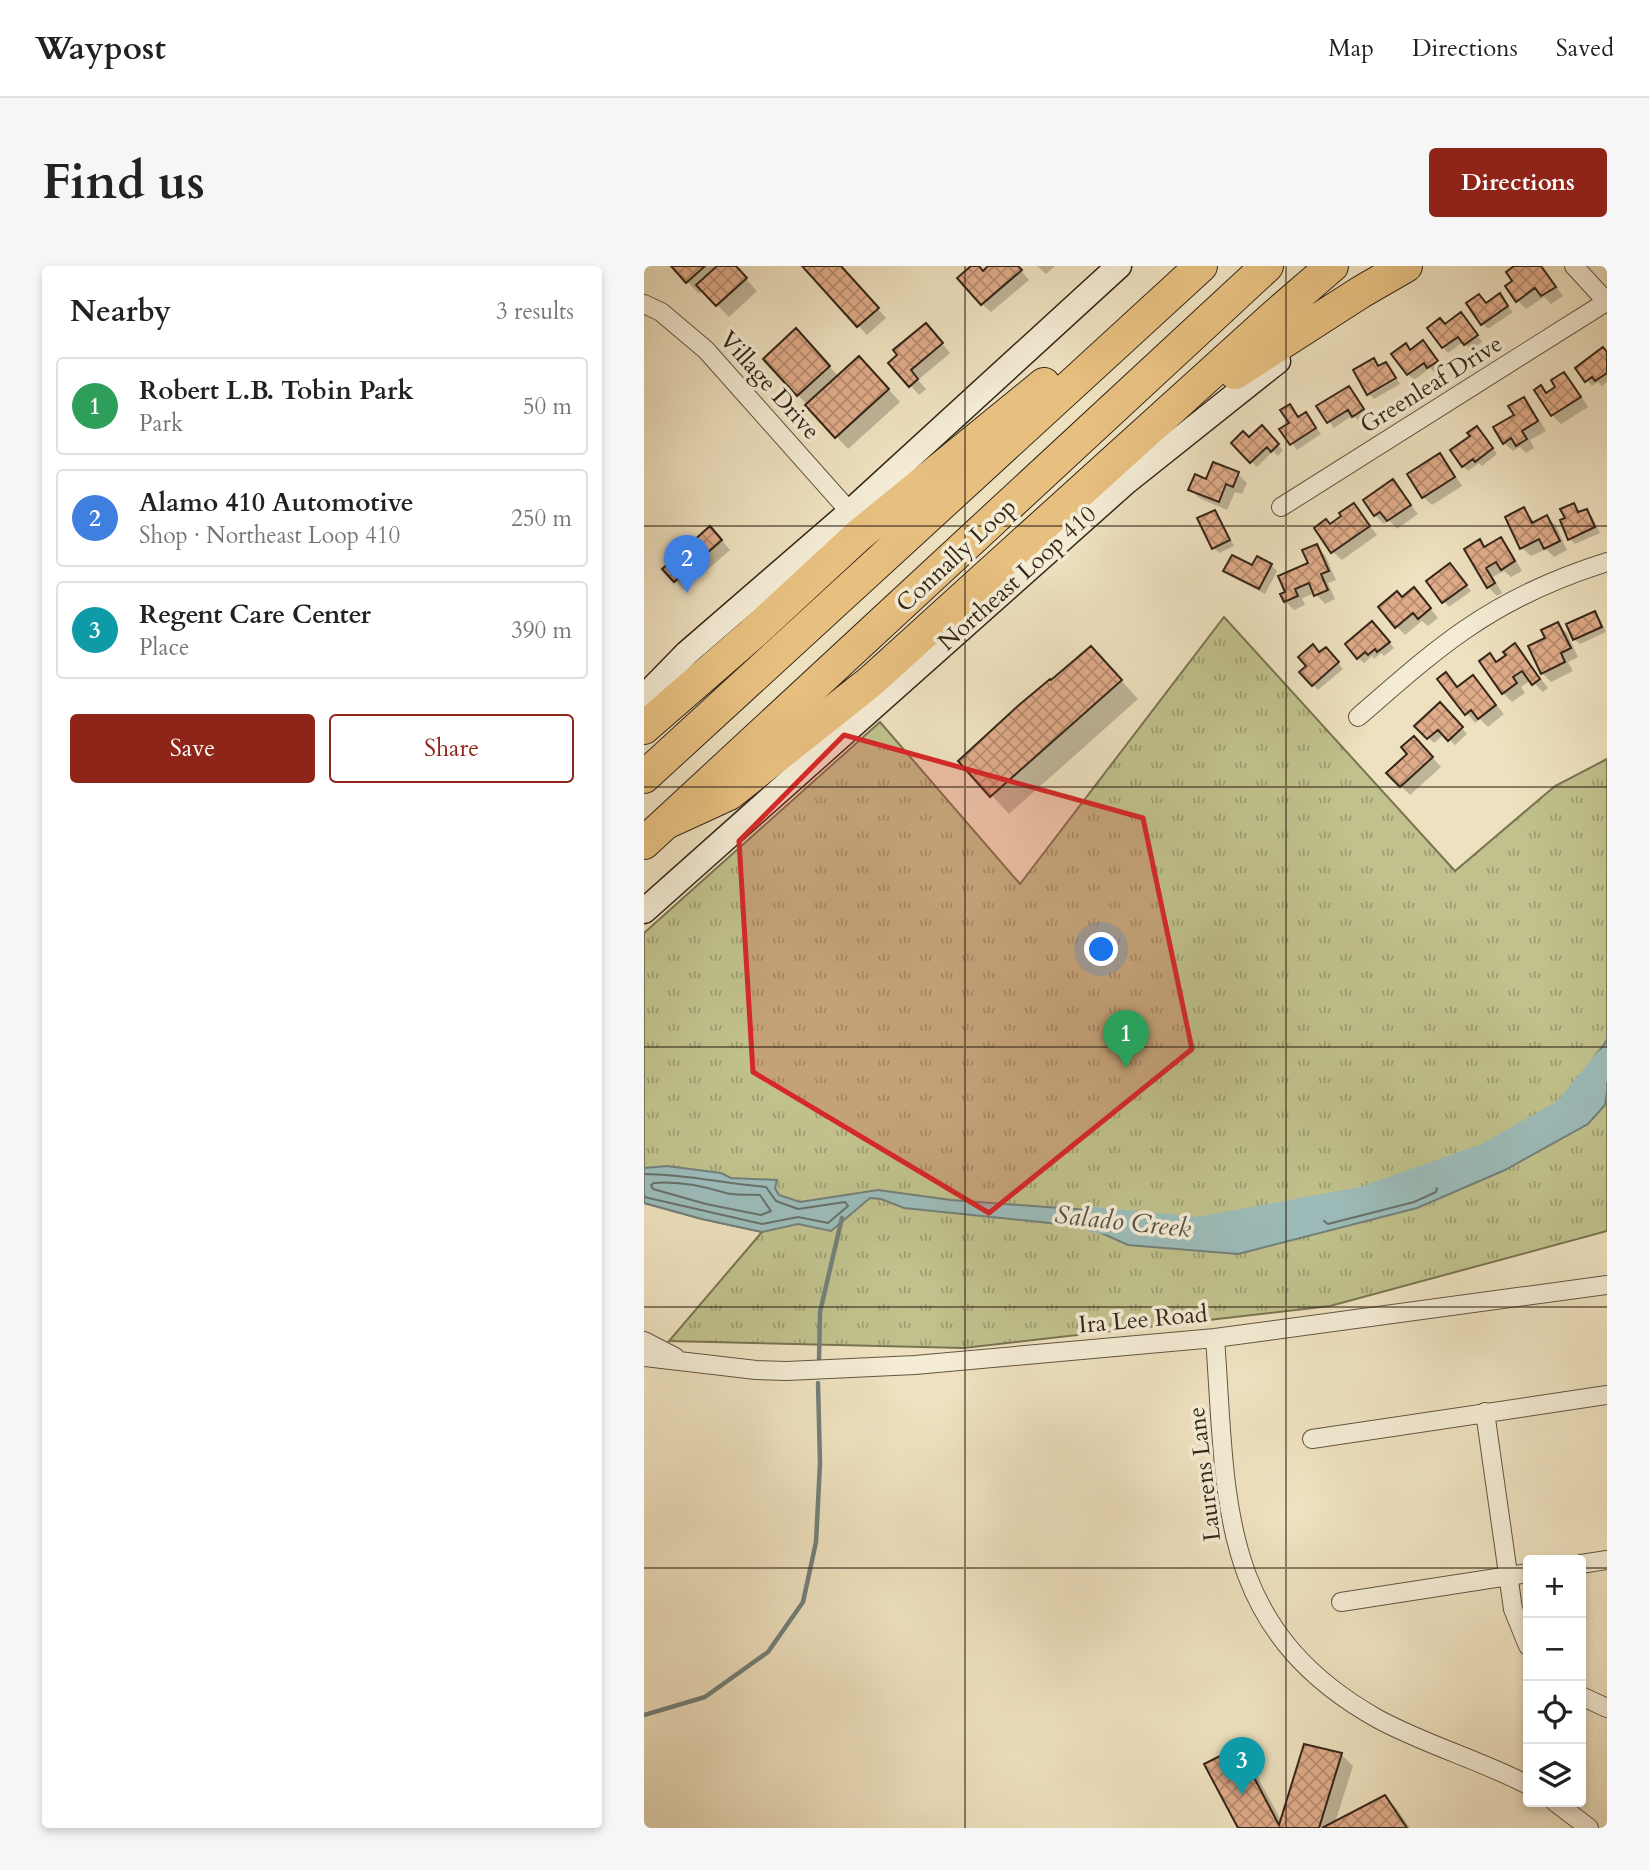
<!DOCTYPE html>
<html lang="en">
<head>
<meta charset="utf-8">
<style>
	body { margin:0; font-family:Cardo,serif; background:#f6f6f6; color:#222 }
	.controls { position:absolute; right:21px; bottom:21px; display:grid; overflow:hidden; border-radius:7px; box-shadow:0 4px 10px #0003 }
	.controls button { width:63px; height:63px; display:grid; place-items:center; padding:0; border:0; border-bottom:2px solid #e0e0e0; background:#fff; color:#222; font:35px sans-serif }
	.you { position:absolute; left:458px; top:684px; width:24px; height:24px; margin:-18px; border:5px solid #fff; border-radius:50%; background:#1a73e8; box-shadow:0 0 0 10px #1a73e833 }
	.badge { display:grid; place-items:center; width:46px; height:46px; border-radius:50%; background:#8f2418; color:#fff; font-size:23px; font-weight:700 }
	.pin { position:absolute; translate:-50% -58px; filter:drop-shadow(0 2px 4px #0008) }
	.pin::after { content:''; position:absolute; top:37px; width:24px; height:21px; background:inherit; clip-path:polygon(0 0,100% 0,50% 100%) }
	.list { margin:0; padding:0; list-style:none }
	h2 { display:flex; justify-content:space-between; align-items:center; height:91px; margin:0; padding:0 28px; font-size:30px }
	h2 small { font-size:23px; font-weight:400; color:#767676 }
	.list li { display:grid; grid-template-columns:46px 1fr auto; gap:21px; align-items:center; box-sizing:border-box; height:98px; margin:0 14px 14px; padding:0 14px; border:2px solid #e0e0e0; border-radius:7px }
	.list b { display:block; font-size:26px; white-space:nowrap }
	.list p { margin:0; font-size:23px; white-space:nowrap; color:#767676 }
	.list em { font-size:23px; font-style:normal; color:#767676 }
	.actions { display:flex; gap:14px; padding:21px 28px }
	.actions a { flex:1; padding:16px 0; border:2px solid #8f2418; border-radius:7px; text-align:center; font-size:24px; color:#8f2418 }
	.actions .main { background:#8f2418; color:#fff }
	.icon { flex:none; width:38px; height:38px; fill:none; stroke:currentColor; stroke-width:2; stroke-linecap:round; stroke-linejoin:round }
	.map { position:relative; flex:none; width:963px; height:1562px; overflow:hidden; border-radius:7px }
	header { display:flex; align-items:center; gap:42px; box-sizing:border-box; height:98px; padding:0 35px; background:#fff; border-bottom:2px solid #e0e0e0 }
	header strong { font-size:33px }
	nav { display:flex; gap:38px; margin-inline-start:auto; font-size:24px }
	.intro { display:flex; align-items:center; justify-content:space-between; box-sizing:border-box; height:168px; padding:0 42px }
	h1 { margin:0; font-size:49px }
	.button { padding:18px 32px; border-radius:7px; background:#8f2418; color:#fff; font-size:24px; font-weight:700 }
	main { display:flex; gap:42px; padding:0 42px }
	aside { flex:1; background:#fff; border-radius:7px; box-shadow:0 4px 10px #0003 }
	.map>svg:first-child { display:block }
</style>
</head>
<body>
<header>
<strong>Waypost</strong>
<nav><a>Map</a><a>Directions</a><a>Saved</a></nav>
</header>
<div class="intro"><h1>Find us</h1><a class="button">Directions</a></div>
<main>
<aside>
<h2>Nearby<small>3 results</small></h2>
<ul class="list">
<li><span class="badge" style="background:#2e9e5b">1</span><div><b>Robert L.B. Tobin Park</b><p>Park</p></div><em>50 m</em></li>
<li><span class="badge" style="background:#3f7fe0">2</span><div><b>Alamo 410 Automotive</b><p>Shop · Northeast Loop 410</p></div><em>250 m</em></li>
<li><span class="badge" style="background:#0f9aa8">3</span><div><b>Regent Care Center</b><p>Place</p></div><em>390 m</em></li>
</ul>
<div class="actions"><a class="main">Save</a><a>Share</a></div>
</aside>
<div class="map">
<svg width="963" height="1562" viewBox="0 0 963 1562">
	<defs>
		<pattern id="park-tufts" width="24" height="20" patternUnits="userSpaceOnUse" patternTransform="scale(1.75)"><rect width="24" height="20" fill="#c0c18c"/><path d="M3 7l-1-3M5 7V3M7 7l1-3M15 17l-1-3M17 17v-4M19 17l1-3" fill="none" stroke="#9d9d72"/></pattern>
		<pattern id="building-cross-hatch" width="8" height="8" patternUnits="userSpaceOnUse" patternTransform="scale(1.75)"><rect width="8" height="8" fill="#e0ac8a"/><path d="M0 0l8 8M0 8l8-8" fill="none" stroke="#b68c70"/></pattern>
	</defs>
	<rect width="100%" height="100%" fill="#eee1bf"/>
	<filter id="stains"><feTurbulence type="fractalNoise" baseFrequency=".00286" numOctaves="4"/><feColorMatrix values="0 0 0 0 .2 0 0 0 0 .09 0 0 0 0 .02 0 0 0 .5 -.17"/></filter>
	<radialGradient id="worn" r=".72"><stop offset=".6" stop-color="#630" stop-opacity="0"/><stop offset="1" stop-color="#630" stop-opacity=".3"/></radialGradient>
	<path fill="url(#park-tufts)" stroke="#7a7452" stroke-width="2" d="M580,351L811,605L911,520L963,493V965L686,1040L320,1082L25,1075L118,966L58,953L0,937V667L236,456L376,618Z"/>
	<path fill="#9cbcba" stroke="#73807a" stroke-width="2" d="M963,772V825L961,839L944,858L861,904L773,942L594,988L484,979L444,961L260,942L237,933L226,932L187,965L154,958L118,966L58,953L0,937V902L23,900L77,907L87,912L133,914L131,922L135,929L156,936L234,924L307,934L444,944L515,967L538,969L610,963L670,949L707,929L798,911L830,898L929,848L945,830C945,816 943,802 951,790C955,783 961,781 963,772Z"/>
	<path fill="#0003" d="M29,0H90L113,25L85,51L59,24L55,28Z
		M160,0H195L242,52L223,69Z
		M330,0L339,6L347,0H373L385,14L347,46L338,38Z
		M393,0H411L402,8Z
		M873,0H898L919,30L907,38L900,31L882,43L873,34L870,15Z
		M855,30L869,46L844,63L839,58L842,39Z
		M823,54L838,76L827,84L819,76L804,87L799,81L802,60Z
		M290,68L306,87L274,114L282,123L275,129L247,97Z
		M164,77L195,111L227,104L256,136L204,183L154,129Z
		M785,82L798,101L790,106L786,102L770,114L764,108L767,85Z
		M963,87V116L958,120L954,116L948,120L933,102Z
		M920,108L928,116L944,141L917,158L908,149L892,124L897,121L904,128L914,122Z
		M753,113L756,118L730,133L726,129Z
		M710,127L724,149L715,155L709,149L690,162L675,141Z
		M880,133L888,142L902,165L886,174L890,182L882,187L876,181L869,185L860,177Z
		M645,140L655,152L662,148L677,168L653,184L638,163L647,157Z
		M618,162L639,184L634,190L629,185L613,201L589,177L605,174Z
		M838,167L853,188L838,200L835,197L824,205L819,200Z
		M795,189L804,198L818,220L788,239L779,231Z
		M594,208L603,217L598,228L591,226L583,244L555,232L546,223L563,215Z
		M749,216L774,248L753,263L745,254L740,258L731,249Z
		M710,239L733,269L698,294L689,286L686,260Z
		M929,239L936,247L943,245L948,250L956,267L931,278L926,273L923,253Z
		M880,243L891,257L903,251L912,260L923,284L910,291L902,283L887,290L878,282Z
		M570,246L576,252L590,280L575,287L570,282Z
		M75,271L86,284L40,324L21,303Z
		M856,273L865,282L878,305L867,311L860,305L849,311L858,327L853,330L844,321L836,275L842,282Z
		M672,280L681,289L692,314L684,317L691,333L681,338L671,327L658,332L661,339L650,344L641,335L666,298Z
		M627,299L633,305L621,328L587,310L582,305Z
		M811,305L827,325L805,341L784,315Z
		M778,332L794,352L784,360L778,355L761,369L752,360L758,333Z
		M951,347L956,353L962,366L936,378L930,373Z
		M914,358L923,367L934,391L924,396L929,405L907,416L898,407L903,372Z
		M734,363L750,382L740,390L737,387L730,393L728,390L720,397L714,392Z
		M871,379L904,422L899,426L887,414L877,421L881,427L868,436L859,427L846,389L854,397L864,389Z
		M676,388L687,389L699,403L674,424L669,419Z
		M464,400L494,433L365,548L316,495Z
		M802,409L815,422L829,411L860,448L844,461L836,453L831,457L796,414Z
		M796,438L823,468L811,479L800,468L790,477L773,460Z
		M779,481L797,501L766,529L745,507L766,488Z
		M593,1483L605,1495L638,1556L697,1488L709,1500L691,1557L741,1531L753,1543L766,1562H596L562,1499Z"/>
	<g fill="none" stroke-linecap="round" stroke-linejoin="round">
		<path stroke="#68716a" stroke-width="2" d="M0,908C43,908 80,918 122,921L132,935L154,943L201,936L204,940L184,957L154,951L118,958L0,931
			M10,917C34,915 59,920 82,927C92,930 105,928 116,929L127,945L117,949L62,938L9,923L7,919Z
			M789,920L793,922L792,926L770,936L684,958L680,955L681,951L710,936Z"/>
		<path stroke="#73807a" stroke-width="4.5" d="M175,1093L176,1046L198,952
			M0,1449L61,1431L124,1386L159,1336L172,1276L176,1197L174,1117"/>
		<path stroke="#9cbcba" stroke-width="26" d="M451,954L554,964L718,934L843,890L922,845L963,795"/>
	</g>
	<path fill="url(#building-cross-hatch)" stroke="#352619" stroke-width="2" d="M27,0H61L42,17Z
		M73,0H92L103,12L72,40L52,19Z
		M158,0H197L235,42L213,61Z
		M327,0H335L339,5L344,0H374L378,4L337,39L313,12Z
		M870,0H897L912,21L897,30L891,22L872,36L861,20L868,15L862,6Z
		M856,27L864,40L837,59L822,37L835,28L842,37Z
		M817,46L834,69L820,79L814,71L798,82L783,62L796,52L801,58Z
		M282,57L299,77L267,104L274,113L265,121L244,97L253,89L249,84Z
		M152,62L186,100L153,130L119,93Z
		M779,74L794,95L783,102L780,97L763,109L747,88L762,77L766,84Z
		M959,81L963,86V107L951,115L948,111L941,116L931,102Z
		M215,90L245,123L191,172L161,139Z
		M730,92L734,100L742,96L752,112L723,129L709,104Z
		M920,106L937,131L907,150L890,124L897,119L902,127L911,121L907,114Z
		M705,120L720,143L708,151L704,144L683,157L672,140Z
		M880,131L894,155L878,165L883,173L872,180L867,172L859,178L849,161L870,149L864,140Z
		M646,138L654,151L662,146L672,162L646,179L635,163L645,157L636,144Z
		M618,159L635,178L627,186L623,181L606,197L587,177L599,165L605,171Z
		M833,160L849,182L831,196L829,193L818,201L806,184L826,170L823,167Z
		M796,187L811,211L778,232L763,208Z
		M569,196L595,206L589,221L582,218L575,236L544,224L551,208L562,213Z
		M749,213L767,239L743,255L736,246L730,250L719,234Z
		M710,237L726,260L687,287L670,262L682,253L686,258L697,250L695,247Z
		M930,237L934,246L943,243L951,261L924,274L916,254L921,252L916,243Z
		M880,241L888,257L903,249L916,275L900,283L895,273L876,283L861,251Z
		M571,244L586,274L568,283L553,252Z
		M66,260L78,274L30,316L18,303Z
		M857,271L871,295L857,304L852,296L842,302L851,317L843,322L820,283L836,273L840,281Z
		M673,278L685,305L677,308L684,324L670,330L665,317L651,323L654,330L640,336L636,328L641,326L634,310L664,297L658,284Z
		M588,289L608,299L613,290L628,298L615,323L579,305Z
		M806,297L823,319L798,337L782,315Z
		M770,321L787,342L774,353L769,347L751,362L734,341L753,325L758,331Z
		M951,345L958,361L929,374L922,358Z
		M728,355L746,376L733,386L731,383L724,389L721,386L713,393L701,378Z
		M914,356L927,382L917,387L921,396L897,408L884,380L901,372L897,364Z
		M871,377L896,413L888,419L878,405L869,411L873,417L858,428L835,395L846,387L852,396L862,389L859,386Z
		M669,378L675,386L682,381L695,396L668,420L655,406L662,400L654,391Z
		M447,380L478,414L346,531L314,495L375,439L406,413L407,414Z
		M802,406L813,421L829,409L852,439L834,453L827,444L821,449L793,413Z
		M796,436L819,461L804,475L794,464L783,473L770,460Z
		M770,470L789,491L756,521L742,507L763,488L757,481Z
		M660,1478L698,1487L675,1562H594L560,1498L594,1481L635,1559Z
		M741,1529L763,1562H678Z"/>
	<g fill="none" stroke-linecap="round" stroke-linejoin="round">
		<g stroke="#635542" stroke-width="20">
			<path id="minor" d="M930,0L963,36
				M0,38L17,46L62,84L206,246
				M637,241L962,36
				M714,451C749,421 784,389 822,363C864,334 915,311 963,296
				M571,1072C583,1234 572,1362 734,1453C782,1479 836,1494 884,1519
				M0,1075L31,1091
				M0,1091L112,1104L143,1105L271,1099L571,1072L963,1019
				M841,1146L869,1343L884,1380
				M668,1173L963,1129
				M937,1298L963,1294
				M697,1336L884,1307
				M937,1430L963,1442
				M911,1536L945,1562"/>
		</g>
		<g stroke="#352619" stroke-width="27">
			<path id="secondary" d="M0,431L43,387L206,246L475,0
				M0,645L482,216L634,95"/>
		</g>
		<g stroke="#352619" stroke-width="34">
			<path id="motorway" d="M591,107L717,26L762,0
				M0,462L108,368L215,269L400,118
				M0,511L557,0
				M24,556L85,528L226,416L629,51L688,0
				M0,577L623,0"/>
		</g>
		<use href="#minor" stroke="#f4ecd5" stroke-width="18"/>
		<use href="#secondary" stroke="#f4ecd5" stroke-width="24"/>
		<use href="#motorway" stroke="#e7c080" stroke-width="32"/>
	</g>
	<path fill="#d62828" fill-opacity="0.2" stroke="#d62828" stroke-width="5" stroke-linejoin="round" d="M200,469L499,552L548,783L345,947L109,806L95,575Z"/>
	<path fill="none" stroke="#352619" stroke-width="2" stroke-opacity="0.55" d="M321,0V1562M642,0V1562M0,260H963M0,521H963M0,781H963M0,1041H963M0,1302H884M937,1302H963"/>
	<g text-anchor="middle" stroke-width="7" stroke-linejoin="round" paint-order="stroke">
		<g font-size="24" fill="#352619" stroke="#f4ecd5">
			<text transform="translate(787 118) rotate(-32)" y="8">Greenleaf Drive</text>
			<text transform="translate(126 119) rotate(48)" y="8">Village Drive</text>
			<text transform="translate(312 289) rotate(-43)" y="8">Connally Loop</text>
			<text transform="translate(373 312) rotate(-42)" y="8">Northeast Loop 410</text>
			<text transform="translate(499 1053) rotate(-5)" y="8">Ira Lee Road</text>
			<text transform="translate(560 1208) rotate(-97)" y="8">Laurens Lane</text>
		</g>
		<g font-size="26" font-style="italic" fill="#545349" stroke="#f4ecd5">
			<text transform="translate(479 955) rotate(6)" y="9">Salado Creek</text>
		</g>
	</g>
	<rect width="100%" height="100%" filter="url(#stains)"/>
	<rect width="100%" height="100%" fill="url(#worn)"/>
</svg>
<div class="controls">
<button>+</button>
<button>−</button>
<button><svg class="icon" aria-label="locate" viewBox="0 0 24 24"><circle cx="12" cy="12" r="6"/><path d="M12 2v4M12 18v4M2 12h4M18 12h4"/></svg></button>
<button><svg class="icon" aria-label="layers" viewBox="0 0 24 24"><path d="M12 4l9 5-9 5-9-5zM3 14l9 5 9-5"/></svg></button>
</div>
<div class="you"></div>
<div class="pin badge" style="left:482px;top:802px;background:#2e9e5b">1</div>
<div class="pin badge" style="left:43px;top:327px;background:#3f7fe0">2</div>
<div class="pin badge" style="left:598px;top:1529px;background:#0f9aa8">3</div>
</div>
</main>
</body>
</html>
